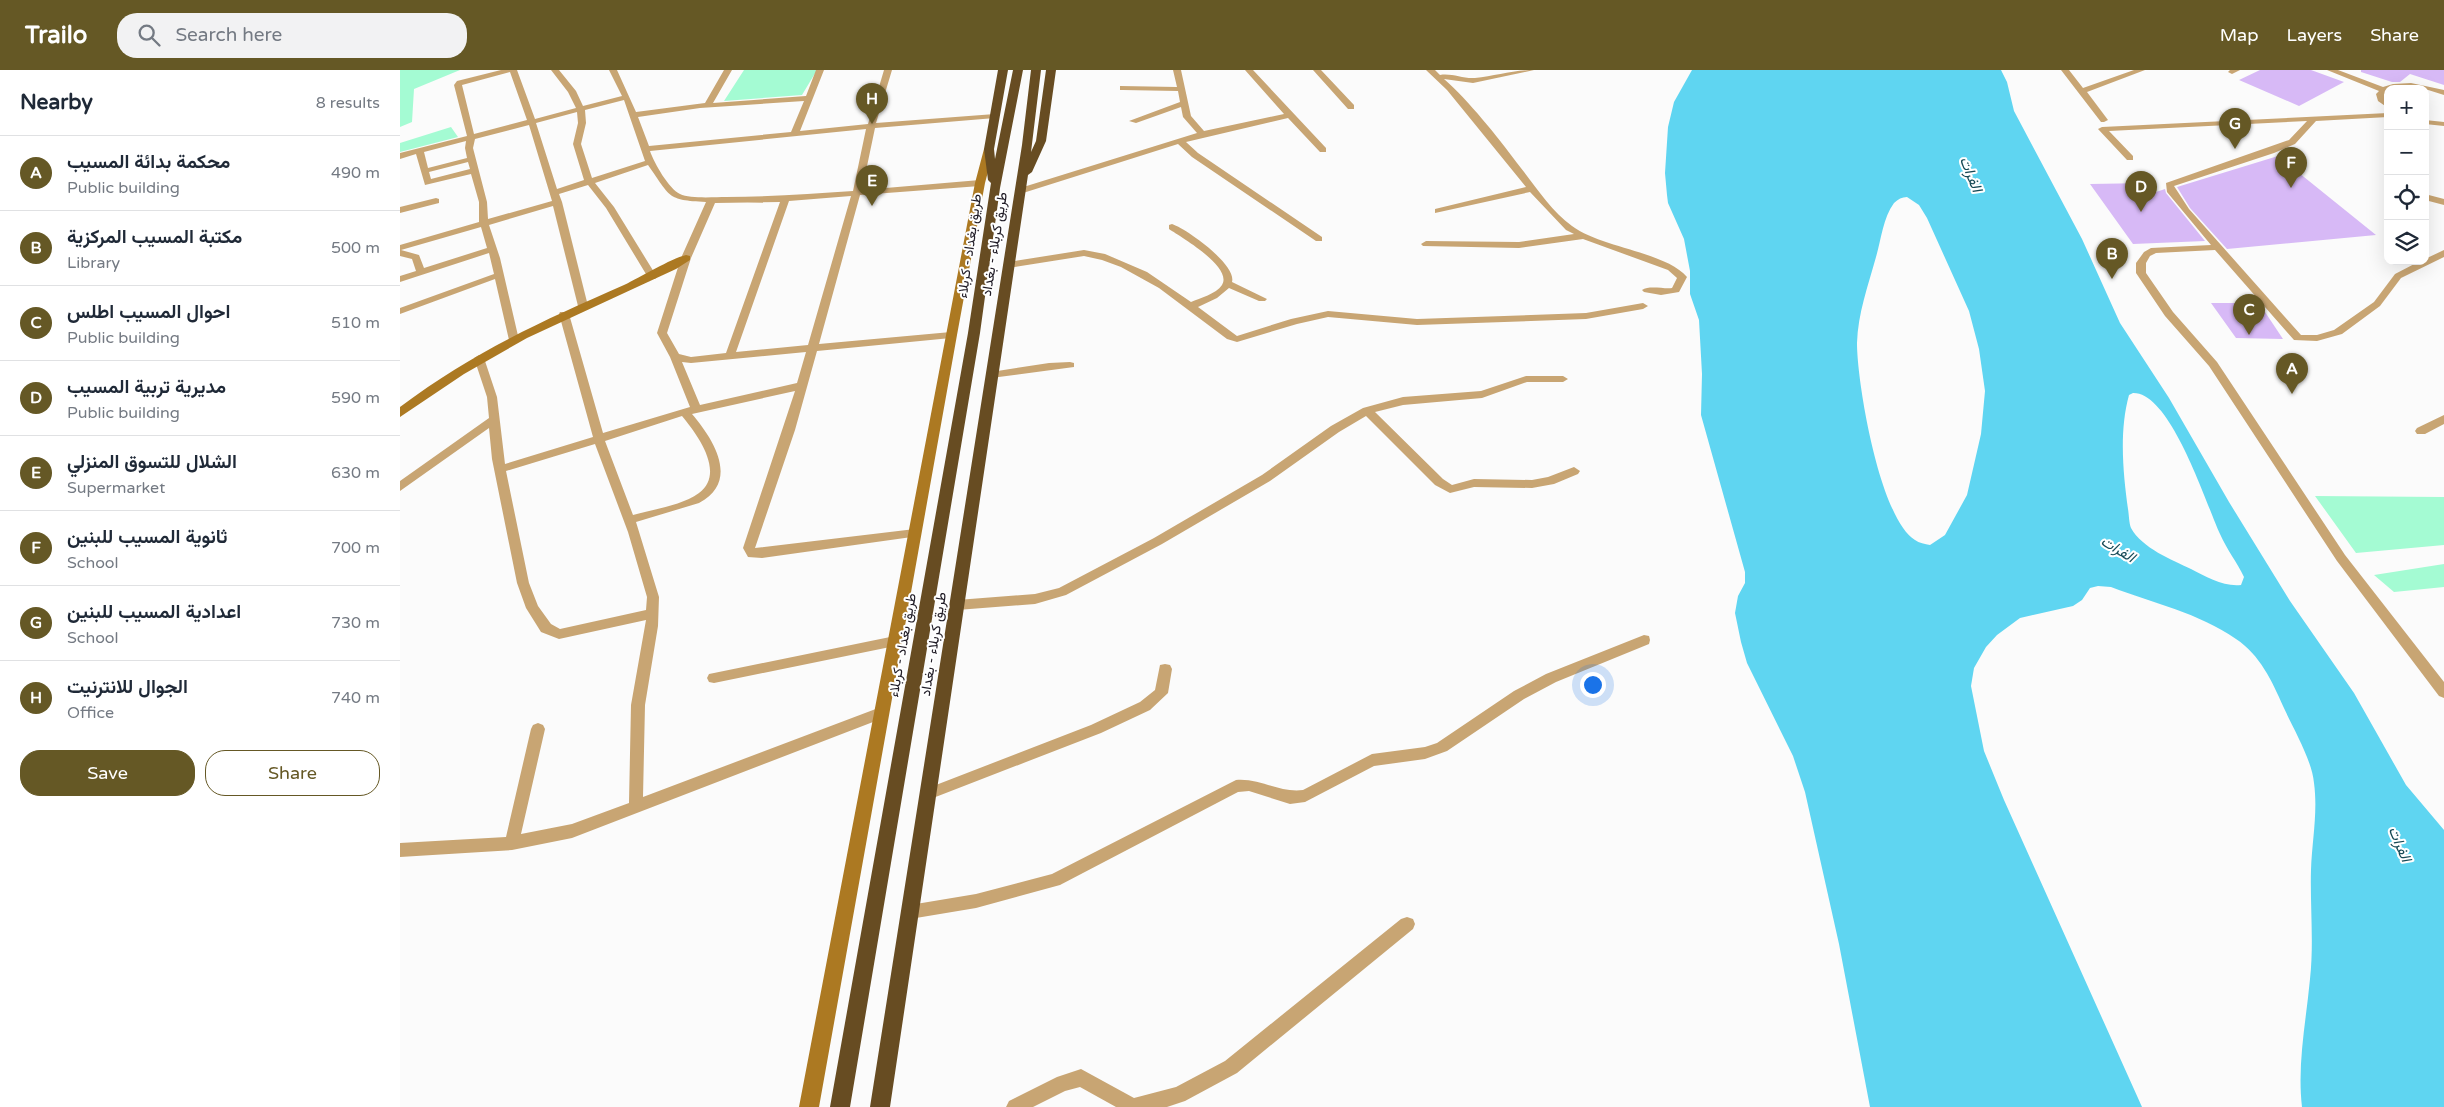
<!DOCTYPE html>
<html lang="en">
<head>
<meta charset="utf-8">
<style>
	body { margin:0; font-family:"Varela Round",Vazirmatn,sans-serif; background:#f2f2f3; color:#1f2937 }
	.controls { position:absolute; right:15px; top:15px; display:grid; overflow:hidden; border-radius:10px; box-shadow:0 5px 20px #0002 }
	.controls button { width:45px; height:45px; display:grid; place-items:center; padding:0; border:0; border-bottom:1px solid #e0e1e3; background:#fff; color:#1f2937; font:25px sans-serif }
	.you { position:absolute; left:1192px; top:614px; width:18px; height:18px; margin:-12px; border:4px solid #fff; border-radius:50%; background:#1a73e8; box-shadow:0 0 0 8px #1a73e833 }
	.badge { display:grid; place-items:center; width:32px; height:32px; border-radius:50%; background:#655825; color:#fff; font-size:16px; font-weight:700 }
	.pin { position:absolute; translate:-50% -41px; filter:drop-shadow(0 1px 2px #0008) }
	.pin::after { content:''; position:absolute; top:26px; width:18px; height:15px; background:inherit; clip-path:polygon(0 0,100% 0,50% 100%) }
	.list { margin:0; padding:0; list-style:none }
	h2 { display:flex; justify-content:space-between; align-items:center; height:65px; margin:0; padding:0 20px; font-size:21px }
	h2 small { font-size:16px; font-weight:400; color:#747a83 }
	.list li { display:grid; grid-template-columns:32px 1fr auto; gap:15px; align-items:center; box-sizing:border-box; height:75px; padding:0 20px; border-top:1px solid #e0e1e3 }
	.list b { display:block; font-size:19px; white-space:nowrap }
	.list p { margin:0; font-size:16px; white-space:nowrap; color:#747a83 }
	.list em { font-size:16px; font-style:normal; color:#747a83 }
	.actions { display:flex; gap:10px; padding:15px 20px }
	.actions a { flex:1; padding:11px 0; border:1px solid #655825; border-radius:20px; text-align:center; font-size:18px; color:#655825 }
	.actions .main { background:#655825; color:#fff }
	.icon { flex:none; width:28px; height:28px; fill:none; stroke:currentColor; stroke-width:2; stroke-linecap:round; stroke-linejoin:round }
	.map { position:relative; flex:none; width:2044px; height:1037px; overflow:hidden }
	header { display:flex; align-items:center; gap:30px; box-sizing:border-box; height:70px; padding:0 25px; background:#655825; color:#fff }
	header strong { font-size:24px }
	nav { display:flex; gap:28px; margin-inline-start:auto; font-size:18px }
	.search { width:350px; height:45px; background:#f2f2f3; display:flex; align-items:center; gap:12px; box-sizing:border-box; padding:0 18px; border-radius:20px; color:#747a83; font-size:19px }
	main { display:flex }
	aside { flex:1; background:#fff }
	.map>svg:first-child { display:block }
</style>
</head>
<body>
<header>
<strong>Trailo</strong>
<div class="search"><svg class="icon" aria-label="search" viewBox="0 0 24 24"><circle cx="10" cy="10" r="6"/><path d="M15 15l6 6"/></svg>Search here</div>
<nav><a>Map</a><a>Layers</a><a>Share</a></nav>
</header>
<main>
<aside>
<h2>Nearby<small>8 results</small></h2>
<ul class="list">
<li><span class="badge">A</span><div><b>محكمة بدائة المسيب</b><p>Public building</p></div><em>490 m</em></li>
<li><span class="badge">B</span><div><b>مكتبة المسيب المركزية</b><p>Library</p></div><em>500 m</em></li>
<li><span class="badge">C</span><div><b>احوال المسيب اطلس</b><p>Public building</p></div><em>510 m</em></li>
<li><span class="badge">D</span><div><b>مديرية تربية المسيب</b><p>Public building</p></div><em>590 m</em></li>
<li><span class="badge">E</span><div><b>الشلال للتسوق المنزلي</b><p>Supermarket</p></div><em>630 m</em></li>
<li><span class="badge">F</span><div><b>ثانوية المسيب للبنين</b><p>School</p></div><em>700 m</em></li>
<li><span class="badge">G</span><div><b>اعدادية المسيب للبنين</b><p>School</p></div><em>730 m</em></li>
<li><span class="badge">H</span><div><b>الجوال للانترنيت</b><p>Office</p></div><em>740 m</em></li>
</ul>
<div class="actions"><a class="main">Save</a><a>Share</a></div>
</aside>
<div class="map">
<svg width="2044" height="1037" viewBox="0 0 2044 1037">
	<rect width="100%" height="100%" fill="#fbfbfb"/>
	<path fill="#a4fbd3" d="M0,0H60L14,19L12,52L0,57Z
		M344,0H417L402,25L324,31Z
		M51,57L58,67L0,82V73Z
		M1915,426L2044,427V475L1956,483Z
		M2044,494V517L1994,522L1974,505Z"/>
	<path fill="#5fd5f1" fill-rule="evenodd" d="M1292,0H1601L1607,12L1614,41L1682,169L1720,253L1769,328L1829,432L1890,531L1954,623L2006,715L2044,760V1037H1902C1897,994 1906,952 1910,909C1914,874 1910,835 1911,800C1912,771 1918,742 1914,713C1912,690 1893,658 1883,636C1872,611 1860,585 1836,569C1799,543 1753,533 1711,517L1698,516L1690,518L1682,530L1673,536L1620,548L1597,565L1586,577L1574,598L1571,616L1584,681L1604,730L1742,1037H1470L1439,874L1405,722L1393,686L1347,593L1341,572L1335,543L1338,526L1345,513V502L1301,345L1302,304L1299,250L1290,224V201L1284,169L1268,133L1267,125L1265,103L1268,57L1274,32ZM1507,127L1519,135L1527,148L1569,241L1579,279L1585,321L1581,364L1567,425L1545,465L1530,475C1525,474 1519,473 1515,470C1480,449 1457,313 1457,273C1458,243 1468,216 1476,187C1481,170 1483,148 1494,133C1498,129 1502,127 1507,127ZM1733,323C1771,322 1806,434 1820,464C1827,480 1837,492 1844,507L1841,515C1824,517 1806,507 1791,499C1772,490 1742,478 1731,458C1729,453 1729,445 1728,439C1723,403 1719,361 1729,325Z"/>
	<path fill="#d7b9f6" d="M1860,0H1911L1944,12L1899,36L1839,10Z
		M1961,0H2044V15L2010,4L2000,12H1992L1961,2Z
		M1878,86L1976,165L1827,179L1790,138L1777,117Z
		M1748,113L1756,122L1765,119L1766,123L1805,171L1733,174L1690,114Z
		M1811,233H1859L1883,269L1836,268Z"/>
	<g fill="none" stroke-linecap="round" stroke-linejoin="round">
		<path fill="#c8a573" fill-rule="evenodd" d="M101,0H117L135,49L176,38L168,22L151,0H159L176,21L183,36L222,26L209,0H217L236,42L305,33L324,0H332L313,33L406,26L416,0H424L400,61L468,54L484,0H492L476,53L595,44L599,46L595,48L475,58L462,120L580,110L584,113L580,116L460,125L419,274L551,262L556,265L551,268L417,281L395,360L355,478L515,459L521,463L519,466L362,488L348,487L343,478L395,321L292,344C314,370 340,411 299,433L236,452L259,527L258,556L245,635L243,727L481,637L486,639L488,643L486,647L172,768L112,780L0,787V773L106,767L131,659L133,655L138,653L143,655L145,659L121,764L172,754L229,733L231,635L246,550L159,569L141,562L126,538L117,513L92,389L89,358L0,421V411L89,348L87,327L74,288L79,285L84,288L97,327L105,394L193,367L159,244L160,242H168L169,244L203,363L290,337L270,287L257,263L281,188L306,132C266,130 271,127 248,95L195,113L214,137L257,207L255,209H249L206,138L188,115L159,124L162,132L188,236L186,238L183,239L178,236L153,136L89,155L100,188L119,270L118,272H110L109,270L95,209L0,244V238L94,204L89,183L0,212V206L16,201L12,189L0,186V175L79,152V132L71,104L25,115L16,84L0,89V83L67,66L54,15L57,11ZM110,2L127,50L74,64L62,15ZM224,30L245,91L192,108L181,74L186,53L185,40ZM404,31L391,62L249,76L238,47L300,38ZM177,42L178,53L173,74L184,110L157,119L136,53ZM129,55L152,131L88,149L87,132L73,78L75,69ZM466,59L453,121C410,124 369,127 326,127C315,127 290,129 280,124C269,119 254,93 250,81ZM66,71L65,78L67,88L28,98L24,82ZM68,92L70,99L31,109L29,102ZM451,126L408,275L336,282L389,131ZM380,132L326,283L291,287L279,284L267,263L291,188L315,133ZM81,157L87,178L24,198L19,185L1,180ZM406,282L397,313L300,335L282,292L291,293ZM282,346C297,364 326,403 299,423C281,436 254,439 233,445L205,371ZM195,374L228,462L247,527L246,540L160,559L151,554L138,536L129,513L106,401Z
			M773,0H781L791,46L804,61L884,44L845,0H853L926,78V82H920L888,48L786,72L798,83L922,167V171H916L792,87L778,74L623,123H617V119L797,63L783,47L781,37L736,53L729,51L780,32L778,21L723,20H720V16L777,17Z
			M913,0H921L954,35V39H948Z
			M1026,0H1035L1040,5C1052,3 1063,9 1075,8C1095,6 1113,0 1134,0L1073,13L1044,9C1069,31 1097,66 1117,93C1134,114 1150,140 1172,156C1202,178 1266,182 1287,207L1279,222L1261,225L1244,222L1242,220C1249,215 1263,219 1272,218L1277,208L1268,200L1183,169L1119,178L1023,176L1021,174L1026,171L1119,172L1174,164L1166,160L1130,122L1035,143V139L1126,117L1047,20Z
			M1661,0H1669L1683,18L1734,0H1745L1687,22L1708,50L1704,52H1701Z
			M1830,0H1840L1832,4L1828,2Z
			M1927,0H1938L1983,17L1993,14L2011,13L2044,20V25L2025,19H1988L1984,25L1988,31V38L1978,31L1976,24L1979,21Z
			M1988,43V47L1916,51L1895,74L1874,83L1774,116L1789,139L1901,265H1917L1934,260L1974,232L1995,204L2020,191H2025V189L2044,180V187L2001,208L1980,236L1942,264L1917,271L1894,270L1815,180L1756,183L1750,186L1746,193V203L1773,242L1817,292L1945,485L2044,612V628L2039,626L1937,491L1809,296L1765,246L1736,203V193L1744,182L1751,178L1811,175L1767,122L1766,113L1889,70L1907,51L1709,61L1733,86V90H1727L1698,59L1702,57Z
			M2025,50L2044,52V56L2025,54Z
			M2025,124L2044,129V135L2025,130Z
			M36,128L39,129V133L0,143V137Z
			M772,154C787,159 837,195 832,212L867,229L865,231H859L829,218L817,228L798,237L837,266L891,249L928,241L1017,249L1186,243L1243,233L1248,236L1243,239L1186,249L1017,255L928,247L897,254L837,272L827,269L759,218L721,197L702,190L684,186L608,198L603,195L608,192L684,180L705,184L747,202L791,232C800,228 816,224 822,215C833,197 781,167 769,159V155Z
			M670,292L674,293V297L591,308L586,305L591,302L649,293Z
			M1126,306H1163L1168,309L1163,312H1127L1082,328L1003,335L975,342L1043,409L1052,415L1074,409L1132,410L1148,407L1174,397L1180,401L1178,404L1154,414L1132,418L1074,417L1050,423L1035,415L966,346L939,362L870,411L762,474L666,525L635,534L557,540L553,538L551,535L553,532L557,530L635,524L659,518L754,468L862,405L931,356L963,338L1003,327L1081,321Z
			M2044,345V354L2025,364H2017L2015,361L2017,358Z
			M1244,565L1249,566L1250,570L1249,574L1156,612L1124,629L1047,681L1025,689L974,696L905,732L890,734L849,721L838,722L660,815L576,838L510,849L505,847L502,842L505,837L510,835L576,824L652,804L836,710C860,708 879,723 903,720L972,684L1025,677L1037,673L1114,621L1146,604Z
			M495,566L500,567L501,571L500,575L495,576L314,613L309,612L307,608L309,604L314,603Z
			M765,594L770,595L772,599L768,623L750,640L701,663L533,728L528,730L523,728L521,724L523,720L691,655L740,632L755,620L760,595Z
			M1007,847L1013,849L1015,854L1013,859L837,1003L785,1031L767,1037H716L680,1017L665,1021L633,1037H606L609,1031L657,1007L681,999L734,1028L776,1017L825,991L1001,849Z"/>
		<path fill="#ac7922" fill-rule="evenodd" d="M589,76L594,79L585,113L557,265L419,1037H399L575,113L584,79Z
			M286,185L290,186V190L276,199L127,268L64,304L0,347V337C73,282 142,251 224,215C241,207 270,189 286,185Z"/>
		<path fill="#674c22" fill-rule="evenodd" d="M598,0H608L594,79L595,89L613,0H623L600,118L580,263L450,1037H430L568,263L591,113L588,110L584,79Z
			M631,0H641L631,82L636,71L646,0H656L646,71L632,102L628,105L490,1037H470L622,75Z"/>
	</g>
	<g text-anchor="middle" stroke-width="4" stroke-linejoin="round" paint-order="stroke">
		<g font-size="14" fill="#201c26" stroke="#fff">
			<text transform="translate(594 174) rotate(-81)" y="5">طريق كربلاء - بغداد</text>
			<text transform="translate(569 176) rotate(-82)" y="5">طريق بغداد - كربلاء</text>
			<text transform="translate(533 574) rotate(-81)" y="5">طريق كربلاء - بغداد</text>
			<text transform="translate(502 575) rotate(-80)" y="5">طريق بغداد - كربلاء</text>
		</g>
		<g font-size="15" font-style="italic" fill="#154955" stroke="#fff">
			<text transform="translate(1571 104) rotate(68)" y="5">الفرات</text>
			<text transform="translate(1718 479) rotate(31)" y="5">الفرات</text>
			<text transform="translate(2000 774) rotate(67)" y="5">الفرات</text>
		</g>
	</g>
</svg>
<div class="controls">
<button>+</button>
<button>−</button>
<button><svg class="icon" aria-label="locate" viewBox="0 0 24 24"><circle cx="12" cy="12" r="6"/><path d="M12 2v4M12 18v4M2 12h4M18 12h4"/></svg></button>
<button><svg class="icon" aria-label="layers" viewBox="0 0 24 24"><path d="M12 4l9 5-9 5-9-5zM3 14l9 5 9-5"/></svg></button>
</div>
<div class="you"></div>
<div class="pin badge" style="left:1892px;top:324px">A</div>
<div class="pin badge" style="left:1712px;top:209px">B</div>
<div class="pin badge" style="left:1849px;top:265px">C</div>
<div class="pin badge" style="left:1741px;top:142px">D</div>
<div class="pin badge" style="left:472px;top:136px">E</div>
<div class="pin badge" style="left:1891px;top:118px">F</div>
<div class="pin badge" style="left:1835px;top:79px">G</div>
<div class="pin badge" style="left:472px;top:54px">H</div>
</div>
</main>
</body>
</html>
